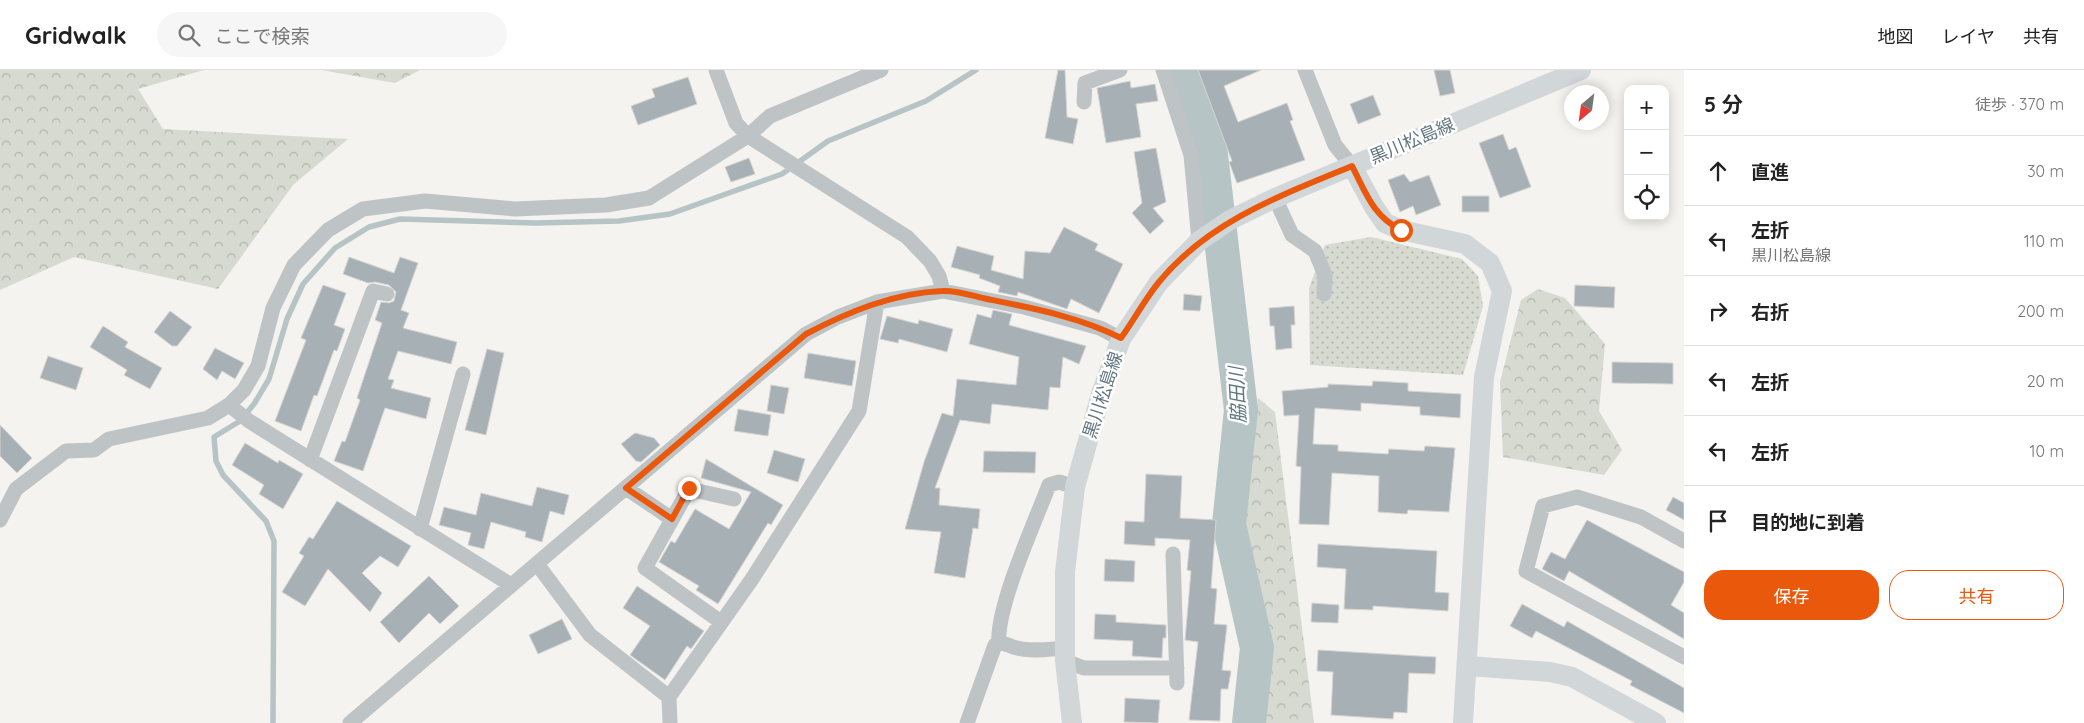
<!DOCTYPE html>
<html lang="ja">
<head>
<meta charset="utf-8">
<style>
	body { margin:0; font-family:Quicksand,"Noto Sans JP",sans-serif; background:#f6f6f6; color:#222 }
	.controls { position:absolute; right:15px; top:15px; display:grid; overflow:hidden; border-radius:10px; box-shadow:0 2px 12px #0003 }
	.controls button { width:45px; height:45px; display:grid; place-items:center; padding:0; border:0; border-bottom:1px solid #e0e0e0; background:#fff; color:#222; font:25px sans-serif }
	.compass { position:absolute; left:1564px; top:15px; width:45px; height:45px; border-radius:50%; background:#fff; box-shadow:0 2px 12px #0003; rotate:209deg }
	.stop { position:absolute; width:15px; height:15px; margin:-11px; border:4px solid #ea580c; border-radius:50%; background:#fff }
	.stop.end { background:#ea580c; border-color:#fff; box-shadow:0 1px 5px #0008 }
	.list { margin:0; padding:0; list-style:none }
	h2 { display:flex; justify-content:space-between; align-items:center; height:65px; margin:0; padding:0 20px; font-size:21px }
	h2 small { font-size:16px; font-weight:400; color:#767676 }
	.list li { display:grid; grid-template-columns:32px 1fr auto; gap:15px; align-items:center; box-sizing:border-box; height:70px; padding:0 20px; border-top:1px solid #e0e0e0 }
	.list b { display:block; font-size:19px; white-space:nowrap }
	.list p { margin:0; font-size:16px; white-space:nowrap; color:#767676 }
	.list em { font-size:16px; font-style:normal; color:#767676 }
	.actions { display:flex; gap:10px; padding:15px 20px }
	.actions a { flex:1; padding:11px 0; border:1px solid #ea580c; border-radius:20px; text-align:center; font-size:18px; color:#ea580c }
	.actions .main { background:#ea580c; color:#fff }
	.icon { flex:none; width:28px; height:28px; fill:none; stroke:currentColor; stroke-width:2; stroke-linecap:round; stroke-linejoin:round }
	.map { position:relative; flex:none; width:1684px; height:653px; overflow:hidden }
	header { display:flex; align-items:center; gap:30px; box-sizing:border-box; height:70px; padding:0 25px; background:#fff; border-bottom:1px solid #e0e0e0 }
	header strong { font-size:24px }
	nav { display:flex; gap:28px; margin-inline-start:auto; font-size:18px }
	.search { width:350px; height:45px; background:#f6f6f6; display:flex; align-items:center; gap:12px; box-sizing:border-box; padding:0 18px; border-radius:28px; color:#767676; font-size:19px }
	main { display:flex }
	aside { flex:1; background:#fff }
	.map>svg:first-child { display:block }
</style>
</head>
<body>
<header>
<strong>Gridwalk</strong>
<div class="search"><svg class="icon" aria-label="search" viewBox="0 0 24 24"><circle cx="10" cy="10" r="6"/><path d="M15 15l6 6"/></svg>ここで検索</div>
<nav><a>地図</a><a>レイヤ</a><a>共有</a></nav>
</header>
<main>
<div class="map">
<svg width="1684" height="653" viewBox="0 0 1684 653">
	<defs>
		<pattern id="forest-crowns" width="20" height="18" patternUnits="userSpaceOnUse" patternTransform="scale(1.25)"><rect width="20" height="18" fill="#d6dad0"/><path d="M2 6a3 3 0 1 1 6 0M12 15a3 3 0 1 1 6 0" fill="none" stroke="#b1b6ae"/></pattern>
		<pattern id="park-dots" width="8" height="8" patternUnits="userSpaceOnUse" patternTransform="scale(1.25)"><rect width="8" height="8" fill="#d6dad0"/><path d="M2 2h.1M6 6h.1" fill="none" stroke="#b1b6ae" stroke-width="1.8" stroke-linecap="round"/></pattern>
	</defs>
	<rect width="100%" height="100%" fill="#f4f3ef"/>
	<path fill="url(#forest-crowns)" d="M0,0H204L138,19L163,59L348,69L293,115L218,219L74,187L0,220Z
		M321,0H420L395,13Z
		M1538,219L1565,228L1605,274L1599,341L1622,380L1604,405L1503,387L1500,312L1521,230Z
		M1258,328L1275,342L1314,653H1255L1235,455Z"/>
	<path fill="url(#park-dots)" d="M1371,167L1462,189L1478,206L1483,236L1463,305L1310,295L1309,218L1325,175Z"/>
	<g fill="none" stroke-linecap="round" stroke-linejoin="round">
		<path stroke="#b6c4c6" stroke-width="5.5" d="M273,653L274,471L266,451L223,405L216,391L214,367L240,351L254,334L269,309L287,249L303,214L335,178L369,157L400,149L536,153L619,151L670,144L782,104L828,71L926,31L976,0"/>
		<path stroke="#b6c4c6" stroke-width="34" d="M1180,0L1210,76L1241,340L1229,454L1257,578L1249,653"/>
	</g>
	<path fill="#a7b0b4" stroke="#d5d4d2" d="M1058,0H1065L1067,47L1078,49L1073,74L1045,68Z
		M1198,0H1261L1224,16L1238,52L1287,33L1293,50L1290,51L1305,90L1237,113L1229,92L1232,91Z
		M1434,0H1450L1455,23L1440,26Z
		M688,7L697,34L638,55L631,36L655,27L652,19Z
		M1130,11L1131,18L1155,14L1158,31L1136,34L1141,67L1106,73L1097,18Z
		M1373,25L1381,45L1358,54L1350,34Z
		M1503,64L1509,80L1516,77L1531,117L1500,128L1479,73Z
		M1156,78L1166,132L1153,138L1164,151L1150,164L1132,143L1142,133L1134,82Z
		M749,88L755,104L731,112L725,97Z
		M1404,104L1410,112L1429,105L1441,135L1416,145L1413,136L1400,142L1388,110Z
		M1462,126H1489V142H1462Z
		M1064,157L1098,174L1095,180L1123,194L1099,243L1071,229L1067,239L1018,222L1017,226L998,222L1000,216L979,208L980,205L951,197L957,176L994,186L991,200L1023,209L1025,181L1050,183Z
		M349,187L394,203L400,187L418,193L401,240L409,243L403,258L457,272L451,294L398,281L388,309L394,310L391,318L431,328L426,349L385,338L363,401L334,391L342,371L345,372L360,330L357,328L382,253L375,250L381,232L389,233L394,231L396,222L389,215L375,212L368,213L343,204Z
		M323,215L346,223L334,255L345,259L337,281L334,280L317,326L314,325L301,361L275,351L306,270L301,268Z
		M1575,215L1615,217L1614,238L1574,236Z
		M1184,224L1202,226L1200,241L1183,240Z
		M1294,236L1295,255H1291L1292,278L1276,280L1274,256H1270L1269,238Z
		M993,240L1012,244L1009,255L1086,276L1079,294L1063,287L1060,318L1050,317L1048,340L992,334L990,354L960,350L935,418H940L939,435L980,439L978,459L973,458L965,508L934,503L941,462L905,459L924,392L942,343L953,346L957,309L1016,315L1019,287L969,274L977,244L991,248Z
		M170,241L192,257L177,276H172L154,262Z
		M887,246L918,254L919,250L953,259L947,282L899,269L898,273L880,269Z
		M103,256L128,272L125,277L162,298L150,319L124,305L127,300L90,277Z
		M215,278L244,293L235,309L222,301L217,310L203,299Z
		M487,279L504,283L486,365L465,360Z
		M808,283L856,291L852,316L804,308Z
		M48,286L83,298L76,320L40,308Z
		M1612,292L1673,293V314L1612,313Z
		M1373,311L1408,313V321L1461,324L1460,348L1420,345V337L1361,333V341L1315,338L1313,374L1338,375V381L1388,384L1389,379L1424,381L1425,376L1455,378L1449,442L1408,440L1407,444L1378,442L1379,406L1332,403L1329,455L1299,454L1301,397L1296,396L1299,345L1284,346L1282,321L1328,317V314L1372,316Z
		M771,315L789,318L784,344L767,341Z
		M738,339L771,345L768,366L734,361Z
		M0,355L32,388L17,403L0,386Z
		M635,363L654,368L660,375L641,392L636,391L621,374Z
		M245,373L278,393L279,390L303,404L283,439L259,424L264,415L232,395Z
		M774,380L805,389L798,412L767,403Z
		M984,381L1036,382L1035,403L983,402Z
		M706,389L783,435L771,455L768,453L718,534L696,520L699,516L659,492L671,471L675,473L695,439L729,459L751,422L701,408Z
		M1146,404L1182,406L1180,448L1216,450L1211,518L1217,519L1214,554L1227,555L1222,600L1231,601L1228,619H1221L1220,651L1189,650L1198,572L1185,570L1191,501L1187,500L1190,470L1155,468V476L1124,474L1125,451L1144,452Z
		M537,417L569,425L564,445L550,441L542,472L525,467L526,462L491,452L484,479L468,475L471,463L439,455L444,437L476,445L481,423L532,436Z
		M1673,427L1684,433V450L1666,440Z
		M337,431L411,476L398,497L380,486L362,503L382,523L370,542L328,499L305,536L282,522L304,486L299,483L309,467L313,469Z
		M1587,450L1684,502V512L1671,535L1684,543V569L1569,501L1564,511L1542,499L1551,482L1565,489Z
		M1318,474L1437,481L1435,522L1449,523L1448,541L1373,536V540L1344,539L1346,499L1317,497Z
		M1105,489L1135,491L1134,512L1104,511Z
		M429,506L459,536L440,554L429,543L399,573L380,552Z
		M637,516L704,561L691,579L687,576L665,610L630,585L650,556L623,538Z
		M1312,533L1339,535L1338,553L1311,552Z
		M1522,534L1564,557L1567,551L1684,618V643L1630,615L1632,611L1536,561L1532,568L1510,556Z
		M1095,544L1116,545V552L1166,555V568H1163L1162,588L1132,586L1133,571L1094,569Z
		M562,549L572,569L538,584L529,565Z
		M1318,580L1436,587L1435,604L1409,603L1407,643L1394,642L1393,649L1331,645L1333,602L1317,601Z
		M1125,628L1160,630L1158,653L1124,652Z"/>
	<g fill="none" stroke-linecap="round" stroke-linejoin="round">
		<path stroke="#bec3c5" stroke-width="15" d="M716,0L736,53L748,66L907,167L930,191L939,206L943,221
			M1163,0L1191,85L1199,171
			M1305,0L1335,75L1352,96
			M1084,32L1085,13L1120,0
			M1275,128L1292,165L1315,181L1325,205L1324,224
			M229,335L249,351L511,515
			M310,390L373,221L387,224
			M626,418L672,449
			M0,450L16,419L66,381L94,380L109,369L208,348L229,335L244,320L258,296L273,238L294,195L328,160L363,139L425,131L515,139L606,135L649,128L748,66L770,46L881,0
			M420,459L463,304
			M1684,471L1641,447L1577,427L1543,436L1526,501L1684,587
			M1173,484L1177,613
			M537,494L590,565L669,627
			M721,552L645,498L689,419L734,429
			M999,573C996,537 1035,452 1049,415L1059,412L1075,417
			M1065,591L1084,598H1177
			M350,653L806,264L838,247L877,232L943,221L1024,237L1100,258L1121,269
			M670,653L669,627L752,509L859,341L877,232
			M967,653L995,575C1004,571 1008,576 1017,578C1032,582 1049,579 1065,578"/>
		<path stroke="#d1d6d9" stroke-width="20" d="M1352,96L1374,137L1385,153L1401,160L1465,174L1490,193L1502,221L1484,307L1463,653
			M1468,596L1550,602L1572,607L1656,653
			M1072,653L1065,591V502L1075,417L1101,324L1121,269L1159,212L1199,171L1230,150L1275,128L1581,0"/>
	</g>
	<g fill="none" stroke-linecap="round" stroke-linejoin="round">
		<path stroke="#ea580c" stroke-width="6" d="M689,418L672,449L626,418L806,264C848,242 893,223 942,221C957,220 973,226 987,229C1032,238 1080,247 1121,268C1134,250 1145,229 1159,212C1209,151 1282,125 1352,96C1366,123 1373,146 1401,160"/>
	</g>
	<g text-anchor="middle" stroke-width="5" stroke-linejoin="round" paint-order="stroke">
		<g font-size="18" fill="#637780" stroke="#fff">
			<text transform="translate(1412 71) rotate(-23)" y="6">黒川松島線</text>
			<text transform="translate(1103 325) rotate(-72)" y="6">黒川松島線</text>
		</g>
		<g font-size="19" font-style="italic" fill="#5f7a7e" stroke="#fff">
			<text transform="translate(1237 325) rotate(-93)" y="7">脇田川</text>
		</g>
	</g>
</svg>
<div class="controls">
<button>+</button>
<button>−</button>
<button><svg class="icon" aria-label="locate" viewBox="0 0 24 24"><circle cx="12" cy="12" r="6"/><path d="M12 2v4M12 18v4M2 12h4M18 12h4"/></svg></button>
</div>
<svg class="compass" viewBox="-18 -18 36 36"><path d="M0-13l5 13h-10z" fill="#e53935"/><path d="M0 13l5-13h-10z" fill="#767676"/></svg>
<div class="stop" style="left:1401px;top:160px"></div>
<div class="stop end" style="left:689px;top:418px"></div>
</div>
<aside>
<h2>5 分<small>徒歩 · 370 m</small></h2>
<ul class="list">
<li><svg class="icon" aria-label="ahead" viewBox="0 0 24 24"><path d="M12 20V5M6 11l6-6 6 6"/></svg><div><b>直進</b></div><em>30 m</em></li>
<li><svg class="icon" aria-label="left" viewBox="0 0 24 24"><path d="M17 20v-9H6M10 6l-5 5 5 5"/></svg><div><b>左折</b><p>黒川松島線</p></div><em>110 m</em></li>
<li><svg class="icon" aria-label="right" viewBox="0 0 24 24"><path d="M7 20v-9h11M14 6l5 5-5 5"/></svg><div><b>右折</b></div><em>200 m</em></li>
<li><svg class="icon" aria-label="left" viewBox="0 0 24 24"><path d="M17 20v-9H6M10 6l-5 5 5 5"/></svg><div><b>左折</b></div><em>20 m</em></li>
<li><svg class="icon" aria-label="left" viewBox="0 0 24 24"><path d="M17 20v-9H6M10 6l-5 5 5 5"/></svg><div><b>左折</b></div><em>10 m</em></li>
<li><svg class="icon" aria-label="arrive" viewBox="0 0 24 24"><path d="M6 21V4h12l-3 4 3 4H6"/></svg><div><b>目的地に到着</b></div></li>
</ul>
<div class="actions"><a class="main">保存</a><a>共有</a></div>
</aside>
</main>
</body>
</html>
